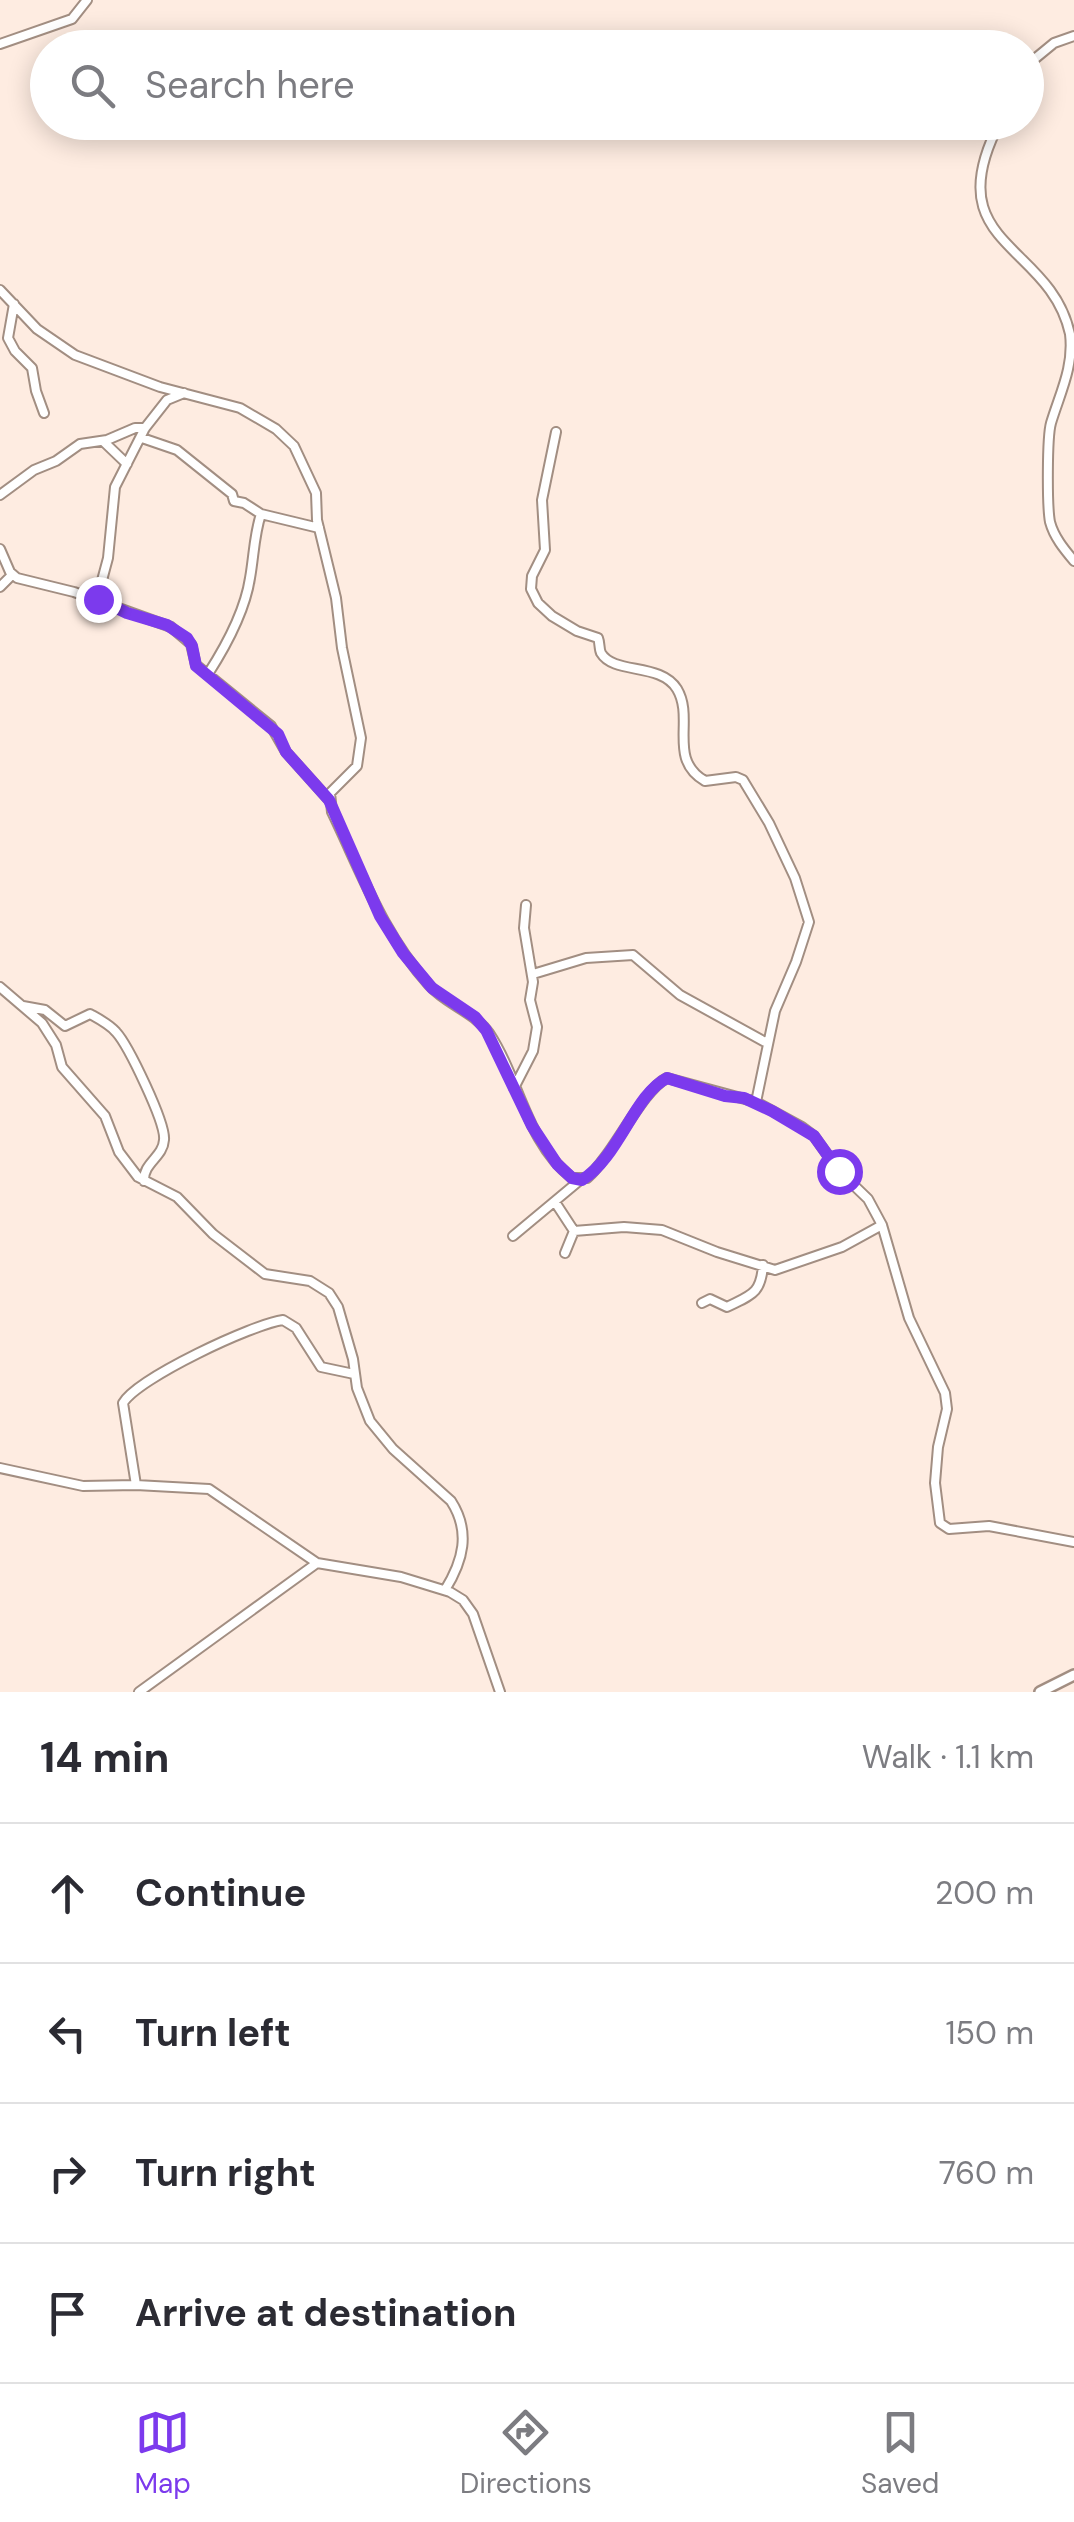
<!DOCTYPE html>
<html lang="en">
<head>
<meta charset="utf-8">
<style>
	body { margin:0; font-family:"DM Sans",sans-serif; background:#f7f7f7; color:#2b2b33 }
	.stop { position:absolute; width:30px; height:30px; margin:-22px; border:8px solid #7c3aed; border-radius:50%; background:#fff }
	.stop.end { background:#7c3aed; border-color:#fff; box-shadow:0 2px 10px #0008 }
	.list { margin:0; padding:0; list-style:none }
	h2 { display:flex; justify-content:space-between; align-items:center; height:130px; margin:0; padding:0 40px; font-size:42px }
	h2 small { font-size:32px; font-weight:400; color:#7c7c81 }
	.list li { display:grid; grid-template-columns:65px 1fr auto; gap:30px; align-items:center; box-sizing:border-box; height:140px; padding:0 40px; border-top:2px solid #e1e1e2 }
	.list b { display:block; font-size:38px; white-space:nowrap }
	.list em { font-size:32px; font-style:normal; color:#7c7c81 }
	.icon { flex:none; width:55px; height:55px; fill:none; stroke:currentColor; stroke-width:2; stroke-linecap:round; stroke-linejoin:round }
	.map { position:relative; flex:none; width:1074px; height:1692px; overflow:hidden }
	.search { position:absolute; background:#fff; box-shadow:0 5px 25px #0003; left:30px; right:30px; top:30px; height:110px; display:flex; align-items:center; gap:25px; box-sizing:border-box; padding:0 35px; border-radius:55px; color:#7c7c81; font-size:38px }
	.sheet { height:690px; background:#fff }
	nav { display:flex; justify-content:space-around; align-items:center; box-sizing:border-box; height:140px; border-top:2px solid #e1e1e2; background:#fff; font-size:28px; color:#7c7c81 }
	nav a { display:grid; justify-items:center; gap:5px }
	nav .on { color:#7c3aed }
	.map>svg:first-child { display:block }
</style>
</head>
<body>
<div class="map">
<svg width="1074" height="1692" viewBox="0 0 1074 1692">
	<rect width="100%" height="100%" fill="#feece1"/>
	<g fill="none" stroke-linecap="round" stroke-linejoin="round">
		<g stroke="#a28e82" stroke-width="12">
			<path id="minor" d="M0,44L72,19L87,0
				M1026,66L1054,43L1074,36
				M1000,122C935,246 1050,242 1070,334C1074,367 1060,393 1051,423C1047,437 1047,506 1050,522C1054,537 1064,549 1074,561
				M0,290L37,329L75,355L160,387L240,408L276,429L294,446L316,493L317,520L336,598L342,648L361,738L357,766L330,793L332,812C361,872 383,934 429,985C447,1005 473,1011 489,1033C520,1080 526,1142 572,1178H587C614,1154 642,1090 667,1078L756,1102L802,1127L814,1136L839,1171L868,1199L882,1225L909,1318L945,1393L947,1409L938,1447L935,1483L940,1523L949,1529L989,1526L1074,1542
				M14,304L8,338L15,351L32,368L36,391L44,413
				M556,432L542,500L545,550L532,576L531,589L538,603L552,616L577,631L598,638C600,643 599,649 601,653C614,675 660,662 677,689C695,719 667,759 705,781L736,777L743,780L769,823L795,878L809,922L796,962L775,1011L756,1102
				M142,438L177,450L232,494L234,501L244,503L261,514L319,528
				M103,441L127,464
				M0,495L34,470L56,461L80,444L107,440L135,428H145
				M0,549L10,572L17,578L74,592L171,627L191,644L196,665L271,726L286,752L329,800
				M0,587L12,575
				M97,599L108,558L115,487L145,428L167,400L184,393
				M208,674C226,646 245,611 250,578C254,556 254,535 261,514
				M533,974L586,958L633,955L680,995L767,1043
				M0,987L42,1023L56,1045L62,1067L105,1116L119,1152L138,1177L177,1197L213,1234L265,1274L310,1281L329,1293L338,1307L353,1359L357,1388L370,1421L393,1449L451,1501C471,1532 463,1561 445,1590
				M23,1006L45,1010L65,1026L90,1014C99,1019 109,1024 116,1032C128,1045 166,1123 164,1140C163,1157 143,1163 144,1181
				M514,1088L533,1051L537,1027L530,1000L533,982L524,928L526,905
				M555,1202L574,1231L565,1253
				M574,1231L624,1227L662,1230L717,1252L775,1270L842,1247L882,1225
				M513,1236L579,1181
				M702,1303L710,1299L727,1307C751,1295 761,1294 763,1265
				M0,1468L83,1486L136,1485L209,1489L317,1563L401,1577L450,1592L463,1600L473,1614L500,1692
				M136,1485L123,1403C138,1378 253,1324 283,1320L296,1328L321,1367L354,1374
				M139,1692L317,1563"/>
		</g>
		<g stroke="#a28e82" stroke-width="14">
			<path id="tertiary" d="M1040,1692L1074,1675"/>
		</g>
		<use href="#minor" stroke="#fff" stroke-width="8"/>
		<use href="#tertiary" stroke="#fff" stroke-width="9"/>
	</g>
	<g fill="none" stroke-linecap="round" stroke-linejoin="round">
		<path stroke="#7c3aed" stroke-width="12" d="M98,599L127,613L167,625L187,638L192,646L196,666L278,734L286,752L329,800L380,916L403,953L432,988L475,1017L486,1030L532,1126L557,1164L572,1178L582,1180C619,1157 634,1095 667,1078L725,1096L744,1098L772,1111L814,1136L839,1171"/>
	</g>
</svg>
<div class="stop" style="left:839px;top:1171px"></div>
<div class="stop end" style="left:98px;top:599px"></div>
<div class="search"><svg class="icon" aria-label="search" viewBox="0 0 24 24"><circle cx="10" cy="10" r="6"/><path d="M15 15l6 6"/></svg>Search here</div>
</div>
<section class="sheet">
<h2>14 min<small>Walk · 1.1 km</small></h2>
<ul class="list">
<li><svg class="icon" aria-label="ahead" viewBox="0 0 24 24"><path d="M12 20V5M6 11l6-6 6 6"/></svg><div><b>Continue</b></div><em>200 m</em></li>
<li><svg class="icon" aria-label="left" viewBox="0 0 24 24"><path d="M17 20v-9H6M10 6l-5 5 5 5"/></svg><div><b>Turn left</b></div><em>150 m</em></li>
<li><svg class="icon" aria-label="right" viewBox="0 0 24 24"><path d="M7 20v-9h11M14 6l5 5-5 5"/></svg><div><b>Turn right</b></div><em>760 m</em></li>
<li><svg class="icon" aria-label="arrive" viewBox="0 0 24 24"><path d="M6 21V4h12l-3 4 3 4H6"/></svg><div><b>Arrive at destination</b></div></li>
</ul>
</section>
<nav>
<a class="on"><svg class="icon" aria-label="map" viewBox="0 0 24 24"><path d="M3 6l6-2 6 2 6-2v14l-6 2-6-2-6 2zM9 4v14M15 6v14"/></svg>Map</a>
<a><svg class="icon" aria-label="directions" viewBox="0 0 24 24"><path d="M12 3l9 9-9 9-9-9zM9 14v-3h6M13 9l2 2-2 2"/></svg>Directions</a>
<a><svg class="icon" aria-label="saved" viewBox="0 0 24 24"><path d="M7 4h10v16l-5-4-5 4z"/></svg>Saved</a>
</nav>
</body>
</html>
